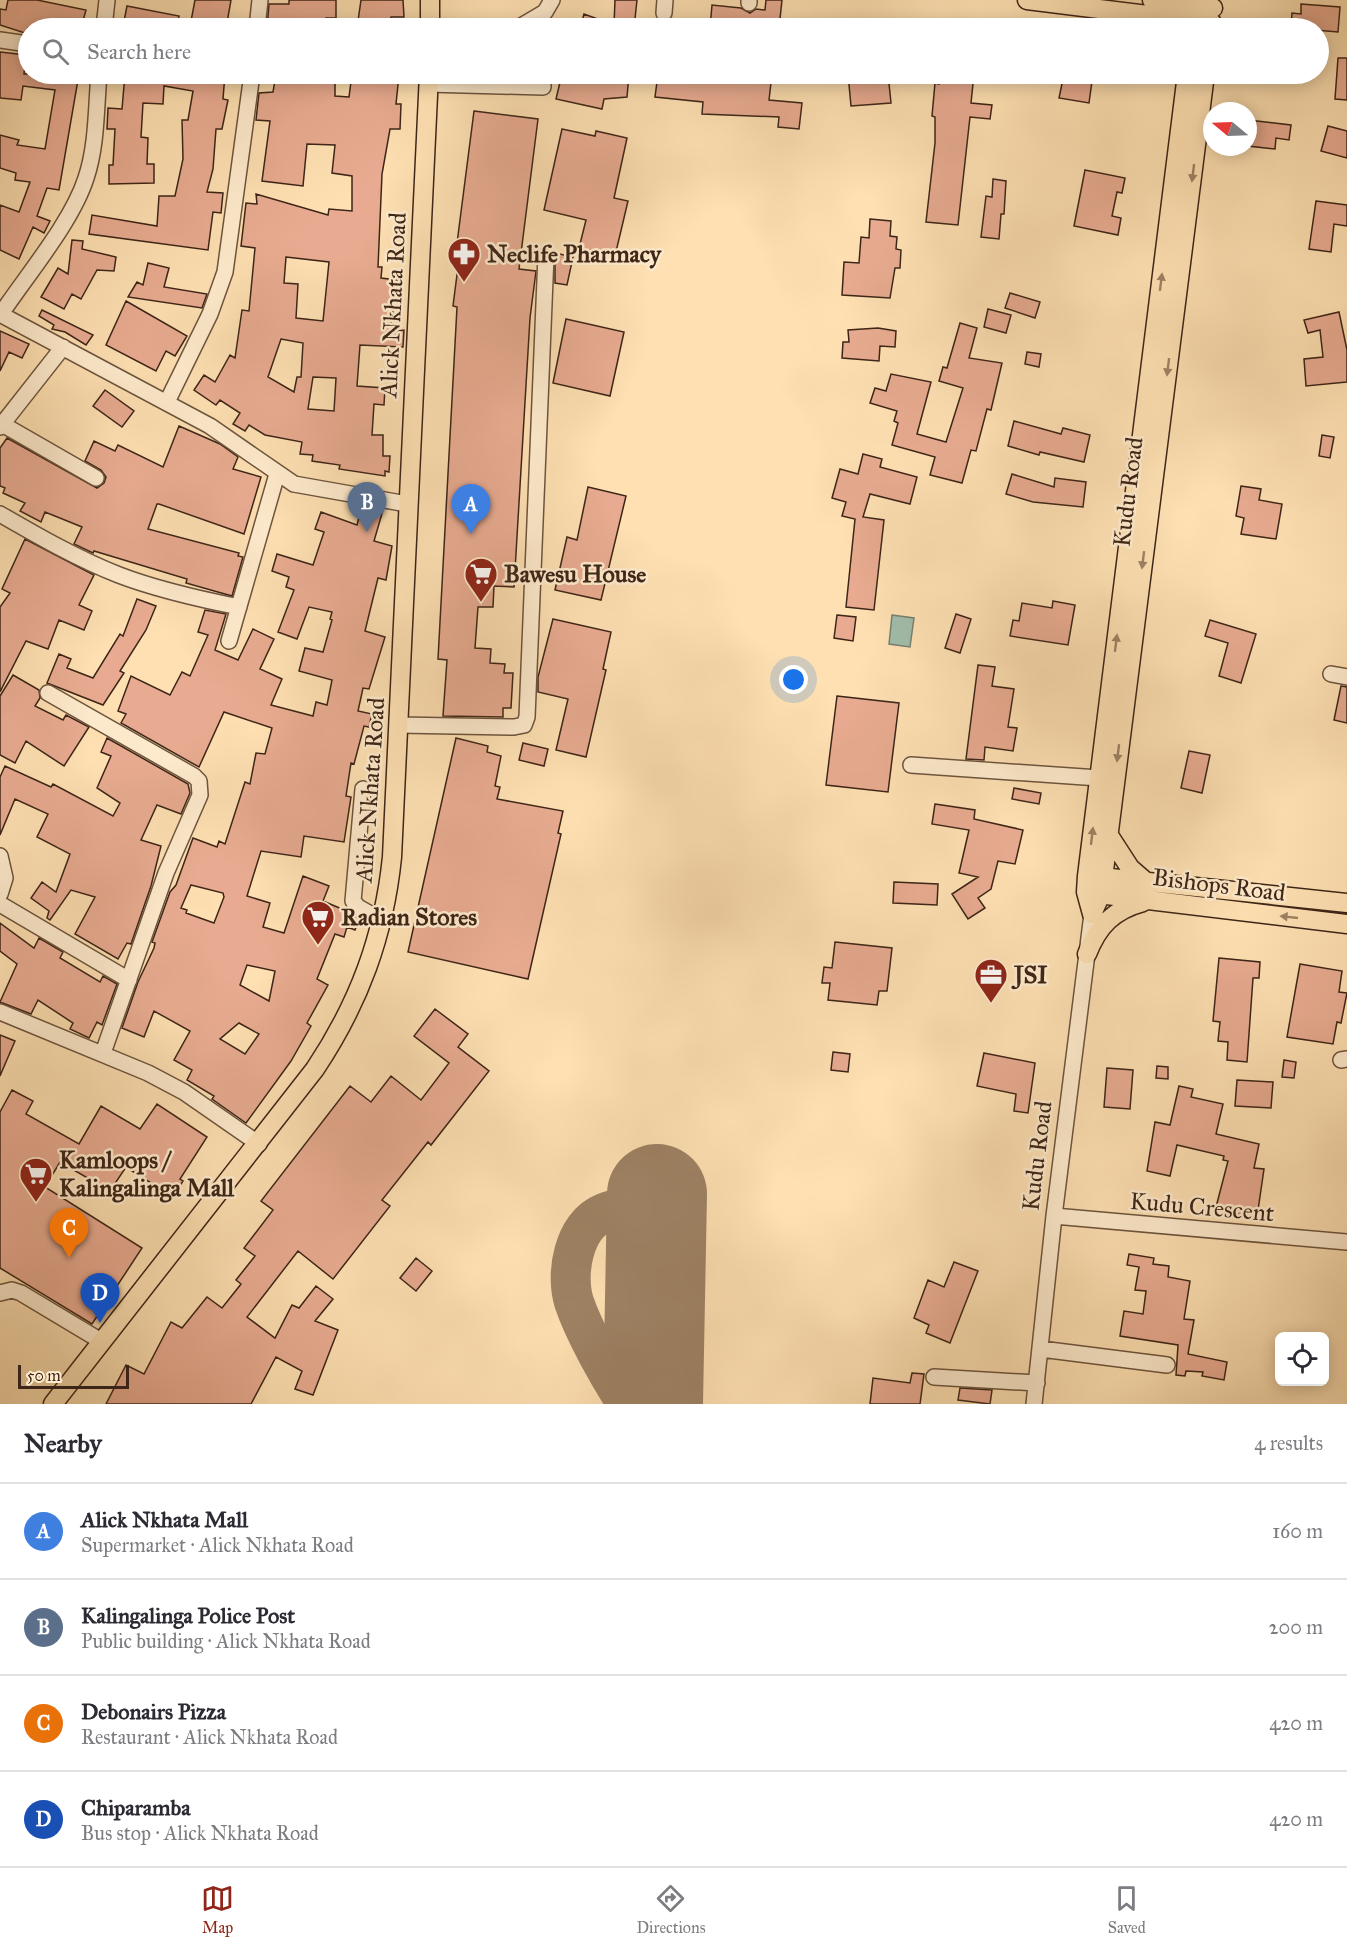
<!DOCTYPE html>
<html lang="en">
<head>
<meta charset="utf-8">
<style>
	body { margin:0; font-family:"IM FELL Great Primer",serif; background:#f7f7f7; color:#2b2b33 }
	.controls { position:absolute; right:18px; bottom:18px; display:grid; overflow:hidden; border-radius:9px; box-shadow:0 3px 15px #0003 }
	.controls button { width:54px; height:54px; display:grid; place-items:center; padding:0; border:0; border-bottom:2px solid #e1e1e2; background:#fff; color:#2b2b33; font:30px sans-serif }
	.compass { position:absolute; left:1203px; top:102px; width:54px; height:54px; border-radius:50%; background:#fff; box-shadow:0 3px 15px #0003; rotate:289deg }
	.scale { position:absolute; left:18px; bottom:15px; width:111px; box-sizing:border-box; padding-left:6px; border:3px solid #3d2517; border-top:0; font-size:16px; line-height:21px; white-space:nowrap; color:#3d2517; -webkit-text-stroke:4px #feebcd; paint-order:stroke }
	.you { position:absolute; left:794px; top:680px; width:21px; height:21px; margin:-15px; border:4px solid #fff; border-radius:50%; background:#1a73e8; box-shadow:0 0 0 9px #1a73e833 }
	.badge { display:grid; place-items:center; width:39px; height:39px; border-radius:50%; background:#8f2418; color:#fff; font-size:20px; font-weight:700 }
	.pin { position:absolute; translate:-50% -50px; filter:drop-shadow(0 2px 3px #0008) }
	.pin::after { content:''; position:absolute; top:32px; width:21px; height:18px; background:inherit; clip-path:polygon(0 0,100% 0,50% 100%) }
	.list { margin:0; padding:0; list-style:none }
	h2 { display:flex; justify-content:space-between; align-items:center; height:78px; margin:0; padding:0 24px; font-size:26px }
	h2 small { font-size:20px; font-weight:400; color:#7c7c81 }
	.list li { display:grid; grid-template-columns:39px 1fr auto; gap:18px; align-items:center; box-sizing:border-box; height:96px; padding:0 24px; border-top:2px solid #e1e1e2 }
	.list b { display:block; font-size:22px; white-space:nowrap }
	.list p { margin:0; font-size:20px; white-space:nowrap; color:#7c7c81 }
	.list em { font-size:20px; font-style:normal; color:#7c7c81 }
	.icon { flex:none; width:33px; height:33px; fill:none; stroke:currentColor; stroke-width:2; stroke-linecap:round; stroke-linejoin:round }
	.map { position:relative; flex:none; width:1347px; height:1404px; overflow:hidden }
	.search { position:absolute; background:#fff; box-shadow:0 3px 15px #0003; left:18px; right:18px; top:18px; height:66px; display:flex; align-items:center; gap:15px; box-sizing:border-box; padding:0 21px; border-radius:33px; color:#7c7c81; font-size:22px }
	.sheet { height:462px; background:#fff }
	nav { display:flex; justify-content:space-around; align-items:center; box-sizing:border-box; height:84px; border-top:2px solid #e1e1e2; background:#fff; font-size:16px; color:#7c7c81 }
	nav a { display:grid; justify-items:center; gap:3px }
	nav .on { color:#8f2418 }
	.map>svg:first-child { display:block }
</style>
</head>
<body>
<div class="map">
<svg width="1347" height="1404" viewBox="0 0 1347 1404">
	<rect width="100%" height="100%" fill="#fee0b2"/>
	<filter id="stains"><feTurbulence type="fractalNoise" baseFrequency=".00333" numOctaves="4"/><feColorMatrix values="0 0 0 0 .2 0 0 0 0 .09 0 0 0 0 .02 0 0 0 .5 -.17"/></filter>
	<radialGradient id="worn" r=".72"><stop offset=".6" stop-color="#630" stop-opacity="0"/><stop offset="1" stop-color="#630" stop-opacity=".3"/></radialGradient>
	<path fill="#a0bdab" stroke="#788070" stroke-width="1.5" d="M892,615L914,618L910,647L889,644Z"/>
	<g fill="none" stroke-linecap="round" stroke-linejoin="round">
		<path stroke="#9e8264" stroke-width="40" d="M627,1404C609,1376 584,1332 574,1302C565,1273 574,1225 604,1213C622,1205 641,1212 655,1224"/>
		<path stroke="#9e8264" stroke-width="100" d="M653,1404L657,1194"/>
	</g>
	<path fill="#e8ab91" stroke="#3d2517" stroke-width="1.5" fill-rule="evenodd" d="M8,0H37L86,10L81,28H28V34L0,25V9L6,10Z
		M195,0H231L227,23L191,21Z
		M289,0H336V18H326V28H267L269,4H289Z
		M361,0H403L404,17H391L389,28H357Z
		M615,0H637L634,28H580L584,14L614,25Z
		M766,0H782L779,28H710L712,5L741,8L750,13L756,9L765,10Z
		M1301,4L1340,7L1338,32L1291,28L1292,13L1301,14Z
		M127,6L179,16L177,28L123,26Z
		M0,52L26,55L24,74H79L59,190L47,188L37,216L50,221L44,233L33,227L19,259L0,250V205L19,212L30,182L15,180L16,173L0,168V135L19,140L17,145L45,149L55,90L23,86L21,100L0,98Z
		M1338,58H1347V100L1335,99Z
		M125,74H225L223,99L228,100L222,129H216L213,169L207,192L223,193L221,213L213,212L208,250L89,234L92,215L157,226L159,196H175L183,159L182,120H188L193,91L164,86L163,104L143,103L141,137L148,138L147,164H154V183L109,184V165H113L115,129H107L108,108L122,109Z
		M276,74H335V96L349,97L352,74L399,75L396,104H401L400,129H390L382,174L378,267H382L381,278L397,280L390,332L404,330L403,347L360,345L357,386L385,388L384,405L374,404L372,435H383V456H390L389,472L385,471V476L339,469L340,465L312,461L313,455L300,454L302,442L265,435L249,425L245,431L233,424L240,413L220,400L216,405L194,390L204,375L215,382L230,355L235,358L242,310L249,311L255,248L241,246L246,203L257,204L256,194L328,215L329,209L352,211V176L332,173L335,145L307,144L303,186L262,181L270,121L256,120L259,93L273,92ZM286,257L329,262L323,321L296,318L298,284L284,283ZM281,339L303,343L301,377H297L294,392L268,377ZM313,377L336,378L334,411L308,409Z
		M562,74H629L627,97L604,99L602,109L556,99Z
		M658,74L757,76V74H772L769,100L802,103L799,129L778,127L779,117L702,114L703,102L655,97Z
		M848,74H888L891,103L851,106Z
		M940,74H974L971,103L992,105L990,119L970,117L958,225L926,222L935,143V117L932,116L935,83L939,84Z
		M1064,74H1093L1089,103L1059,98Z
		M474,111L538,119L519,269L536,271L530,318L514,587L494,586L493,607H478L475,648L491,649L490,663L505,664L504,673H513L511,708H503V717L443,716L447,660L438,659L457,307L453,306L460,251H456Z
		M1248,120L1291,125L1289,140L1276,138L1275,149L1248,146Z
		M1328,126L1347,131V158L1321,151Z
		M562,129L595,136L596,131L627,138L614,198L628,201L615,256L579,248L586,220L544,210Z
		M1085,170L1125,178L1122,193L1117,192L1112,216L1121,218L1118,235L1074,226Z
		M993,179L1006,181L1004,214H1001L999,239L981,237L986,196L992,197Z
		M1316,201L1347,205V226L1334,224L1331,252L1309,249Z
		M870,219L891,221L890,236L897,237L896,249L901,250L900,268H895L890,298L842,295L844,262L859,263L861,237L869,238Z
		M72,240L83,241L82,249L116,257L114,271L97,270L81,299L72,294L64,309L41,297L58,268L68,274Z
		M555,253L573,257L567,285L555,283Z
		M148,263L169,268L164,287L207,294L202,308L128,297L137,282L143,285Z
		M1010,293L1040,302L1035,318L1005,308Z
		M126,301L187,336L175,356L166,351L156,371L106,345Z
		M988,309L1011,315L1006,333L984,327Z
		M42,310L93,335L86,345L65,332L52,329L54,325L39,316Z
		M1339,312L1347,350V382L1306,386L1304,359L1323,357L1320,330L1308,333L1304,320Z
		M566,319L624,332L610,396L553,383Z
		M960,323L977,328L969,358L1002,363L991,410L987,409L976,451L971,450L962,483L930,475L935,457L892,445L898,423L894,421L897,411L870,403L875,388L886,391L891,374L931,382L917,434L946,442L963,388L939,381L943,367L947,368Z
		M878,328L896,331L895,347L880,346L879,361L842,358L843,342H849L848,330Z
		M0,331L29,344L22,358L9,352L0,371Z
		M1027,352L1041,354L1039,367L1025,364Z
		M105,390L134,411L122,427L93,406Z
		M1014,421L1061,434L1063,428L1090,435L1084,462L1040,452L1039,455L1008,446Z
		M179,426L220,444L238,457L233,469L261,477L244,534L159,504H157L148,529L239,553L238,556L243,557L232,596L186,583L187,579L94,551L93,553L74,544L82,527L45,512L41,522L20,511L25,503L3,493L5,488L0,486V448L7,438L97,488L104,483L106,477L101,470L85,461L94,441L115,451L118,445L163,467Z
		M1322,435L1334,437L1330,458L1319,456Z
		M863,454L882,459L880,467L917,477L910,504L870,494L863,517L884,520L874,610L846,607L855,519L842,516L846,502L832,498L840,469L858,474Z
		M1012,474L1054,487L1055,478L1086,482L1083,507L1033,502L1006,494Z
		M1241,486L1261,489L1259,500L1282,504L1276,539L1241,534L1244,518L1236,516Z
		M588,487L626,496L601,600L555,590L567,537L577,540Z
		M362,506L383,510L374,541L392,546L386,580L378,578L365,631L385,637L369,689L363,688L358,711L372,714L369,727L364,726L354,764L351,763L346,796L351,797L344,842L304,836L301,857L261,851L247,896L270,903L263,927L284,933L303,876L329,886L323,901L349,912L359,919L355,930L347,927L344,937L335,934L317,979L328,985L307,1023L311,1026L291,1061L246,1123L212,1099L214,1096L187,1080L192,1070L174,1060L190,1031L154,1011L144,1037L122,1028L138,982L154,948L155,943L152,942L170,892L176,885L193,838L217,847L219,841L225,844L245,782L250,784L256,753L265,754L272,728L224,712L199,767L121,723L126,714L118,711L131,676L170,695L182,672L190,676L208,635L198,632L205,610L226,614L215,650L238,660L253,629L274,639L260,669L282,679L271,705L313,716L316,702L327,705L332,680L299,671L305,648L323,652L332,620L330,619L332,612L309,607L297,639L278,632L294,590L286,587L289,577L272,571L277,554L313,565L324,532L315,529L321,512L357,525ZM191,885L223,893L224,897L214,923L186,913L187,910L181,908ZM247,965L275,971L269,1001L240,985ZM239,1023L259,1034L245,1054L220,1039Z
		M25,539L94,575L79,605L92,611L84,630L59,620L48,649L26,641L0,692V607L10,593L2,589Z
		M137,599L156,606L146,630L120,671L124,673L103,705L47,683L59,654L71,659L67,668L93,678L120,634L123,636Z
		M1053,601L1075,605L1068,645L1010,636L1013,620L1019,621L1022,603L1052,608Z
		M956,614L971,619L960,653L945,648Z
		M837,615L856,617L853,641L834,638Z
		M553,619L611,632L603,669L606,670L586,757L556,750L568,699L538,692V677Z
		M1210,620L1256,634L1241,683L1219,676L1228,643L1205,636Z
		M978,665L995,667L992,686L1014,689L1008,727L1017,728L1013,751L985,747L984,760L966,759Z
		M13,675L39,690L40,698L35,706L63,720L66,715L89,727L64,766L26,741L15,763L0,755V696Z
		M1341,686L1347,687V723L1334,720Z
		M837,696L899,703L888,792L826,785Z
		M107,738L188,784L190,793L181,814L157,805L141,840L161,846L151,886L131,944L127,943L118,959L75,934L95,897L71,890L50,920L47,918L49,911L31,898L42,882L56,892L70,854L37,837L48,814L15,799L0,835V777L5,766L51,787L53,784L113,816L120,803L97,788L111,756L101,752Z
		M456,738L488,746L487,752L501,756L495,786L500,787L497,799L563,811L558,833L561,834L528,979L408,952Z
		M523,743L548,749L544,766L519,760Z
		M1189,751L1210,755L1202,793L1181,788Z
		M1014,788L1041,793L1039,804L1012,799Z
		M935,804L975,810L974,819L1023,830L1015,864L998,861L991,889L978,898L985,908L968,919L952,894L978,877L959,873L969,830L932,824Z
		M894,882L938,884L937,905L893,903Z
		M0,923L34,948L39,938L63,952L60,958L100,982L103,976L117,984L102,1025L97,1022L89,1038L70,1029L73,1023L38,1000L31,1014L0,1002L17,964L0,951Z
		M835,942L892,948L887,991H879L877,1005L828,1000L830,983H822L824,967L832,968Z
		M1219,958L1260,962L1259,978H1253L1247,1062L1227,1060L1228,1042L1218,1041L1220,1022L1213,1021Z
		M1300,964L1342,971L1339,992L1347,993L1341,1023L1337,1022L1333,1044L1287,1037Z
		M435,1009L468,1034L458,1047L489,1071L431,1145L428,1142L382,1200L390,1206L333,1279L298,1251L247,1317L275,1338L292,1305L299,1308L316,1286L333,1299L315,1321L338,1330L313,1395L295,1389L302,1371L276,1357L251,1404H106L126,1365L144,1374L171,1322L182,1328L207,1297L222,1308L241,1284L236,1280L255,1256L244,1248L273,1210L261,1201L350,1086L371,1102L391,1076L421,1100L449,1063L414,1036Z
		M0,1035L15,1041L0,1076Z
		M833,1052L850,1054L848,1072L831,1070Z
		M984,1053L1035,1063L1028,1113L1014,1111L1016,1094L977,1086Z
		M1284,1060L1296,1062L1294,1078L1282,1077Z
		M1157,1066L1168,1067V1079L1156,1078Z
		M1107,1068L1133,1070L1130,1109L1104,1107Z
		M1237,1080L1273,1082L1271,1108L1235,1106Z
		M1179,1086L1193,1089L1191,1097L1223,1104L1216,1134L1259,1144L1254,1168L1264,1169L1257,1217L1215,1211L1228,1161L1223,1160L1224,1156L1177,1145L1170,1176L1147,1171L1155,1122L1170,1125Z
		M12,1090L33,1101L26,1114L79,1144L101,1106L140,1129L157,1104L207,1137L180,1179L183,1181L173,1197L126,1167L110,1191L60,1162L45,1187L142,1248L92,1324L0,1268V1112Z
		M1129,1254L1154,1258L1153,1264L1169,1266L1168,1277L1190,1281L1184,1319L1194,1320L1188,1354L1227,1362L1224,1380L1202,1376L1203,1372L1186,1371L1185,1376L1176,1375L1178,1345L1120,1336L1124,1311L1143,1314L1146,1291L1135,1290L1139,1267L1127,1265Z
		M416,1258L432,1271L416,1291L400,1278Z
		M954,1262L978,1271L950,1343L926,1333L929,1325L914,1318L928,1280L944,1287Z
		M912,1373L924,1374L920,1404H870L873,1378L910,1383Z
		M960,1388L992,1390L990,1404L958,1400Z"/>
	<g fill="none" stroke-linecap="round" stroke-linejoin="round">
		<g stroke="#6d543e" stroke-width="18">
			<path id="minor" d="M749,3V0
				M664,13L665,0
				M104,28L107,0
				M257,28L260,0
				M518,28L545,12L552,0
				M0,40L28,44
				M428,84L543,87V74
				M0,314L210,426L294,484L407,504
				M1,314C27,275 72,222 86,178C97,145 96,108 99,74
				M167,402L210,314L225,272L252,74
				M2,424L96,478
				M0,427L63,347
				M0,514C38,536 78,559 119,575C158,590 199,599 239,607
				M229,641L277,474
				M1331,674L1347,677
				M48,693L194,776L199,781L200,795L166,873L103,1053
				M399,725L514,727L524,725L527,717L546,255
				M911,765L1099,778
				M363,789L353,901L358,907L383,921
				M0,856L5,878L0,894
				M0,904L129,980
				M0,1012L148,1073L184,1092L259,1144
				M1341,1060L1347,1059
				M1054,1216L1347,1242
				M0,1293L12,1290L21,1293L101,1341
				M1041,1349L1167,1365
				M934,1377L1037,1383
				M1034,1404L1054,1216L1092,914"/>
		</g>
		<g stroke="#3d2517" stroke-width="21">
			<path id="major" d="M1027,0L1212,23
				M1152,0L1213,8
				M430,28V0
				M1108,834L1130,868L1145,881
				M1092,876L1347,903
				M1090,893L1347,924
				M1092,914L1101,894L1205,74
				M1092,914L1086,892L1087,876L1187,74
				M1087,954C1098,926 1113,910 1143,902
				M53,1404L315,1069C359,1003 384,936 392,857L429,74"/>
		</g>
		<use href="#minor" stroke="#feebcd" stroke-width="15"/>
		<use href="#major" stroke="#fee0b2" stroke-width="18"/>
	</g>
	<defs><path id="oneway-solid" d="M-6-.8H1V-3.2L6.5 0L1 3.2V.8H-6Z" transform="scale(1.5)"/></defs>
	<g fill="#9e8264">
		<use href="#oneway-solid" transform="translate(1193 173) rotate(97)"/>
		<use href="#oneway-solid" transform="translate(1161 282) rotate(-83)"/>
		<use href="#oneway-solid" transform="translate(1168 367) rotate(97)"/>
		<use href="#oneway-solid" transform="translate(1143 560) rotate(97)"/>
		<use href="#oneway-solid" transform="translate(1116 643) rotate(-83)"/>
		<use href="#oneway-solid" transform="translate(1118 753) rotate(97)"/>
		<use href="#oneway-solid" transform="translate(1092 836) rotate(-83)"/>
		<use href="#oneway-solid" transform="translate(1289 917) rotate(-174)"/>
	</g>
	<defs>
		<g id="pharmacy-pin" transform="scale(1.725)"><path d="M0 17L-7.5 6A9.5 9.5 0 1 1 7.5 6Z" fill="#8f2418" stroke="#feebcd"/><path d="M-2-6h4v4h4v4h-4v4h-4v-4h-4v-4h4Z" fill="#fff"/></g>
		<g id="supermarket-pin" transform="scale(1.725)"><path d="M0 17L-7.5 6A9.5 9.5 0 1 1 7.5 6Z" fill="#8f2418" stroke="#feebcd"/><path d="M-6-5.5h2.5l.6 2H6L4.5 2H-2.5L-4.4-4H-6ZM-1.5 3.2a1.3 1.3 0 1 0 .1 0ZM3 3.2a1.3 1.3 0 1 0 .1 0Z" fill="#fff"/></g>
		<g id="office-pin" transform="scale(1.725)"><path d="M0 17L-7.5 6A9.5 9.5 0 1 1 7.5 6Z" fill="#8f2418" stroke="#feebcd"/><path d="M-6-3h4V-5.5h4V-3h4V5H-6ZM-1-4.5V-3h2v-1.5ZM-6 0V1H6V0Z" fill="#fff"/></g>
	</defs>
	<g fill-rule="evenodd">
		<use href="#pharmacy-pin" x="464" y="254"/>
		<use href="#supermarket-pin" x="481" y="574"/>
		<use href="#supermarket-pin" x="318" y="917"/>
		<use href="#office-pin" x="991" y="975"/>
		<use href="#supermarket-pin" x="36" y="1174"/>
	</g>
	<g text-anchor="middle" stroke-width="5" stroke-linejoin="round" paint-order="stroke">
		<g font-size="24" font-weight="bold" fill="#3d2517" stroke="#feebcd" text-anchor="start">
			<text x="487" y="262">Neclife Pharmacy</text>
			<text x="504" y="582">Bawesu House</text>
			<text x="341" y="925">Radian Stores</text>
			<text x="1014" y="983">JSI</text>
			<text x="59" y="1168">Kamloops /<tspan x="59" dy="28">Kalingalinga Mall</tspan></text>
		</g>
		<g font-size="24" fill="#3d2517" stroke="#feebcd">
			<text transform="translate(393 305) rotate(-87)" y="8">Alick Nkhata Road</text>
			<text transform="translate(1128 492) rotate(-83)" y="8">Kudu Road</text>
			<text transform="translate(370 790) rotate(-86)" y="8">Alick Nkhata Road</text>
			<text transform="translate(1219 885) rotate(7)" y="8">Bishops Road</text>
			<text transform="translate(1037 1156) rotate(-83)" y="8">Kudu Road</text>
			<text transform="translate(1202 1207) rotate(5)" y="8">Kudu Crescent</text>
		</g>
	</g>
	<rect width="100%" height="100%" filter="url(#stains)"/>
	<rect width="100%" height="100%" fill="url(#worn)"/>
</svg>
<div class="controls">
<button><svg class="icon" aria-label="locate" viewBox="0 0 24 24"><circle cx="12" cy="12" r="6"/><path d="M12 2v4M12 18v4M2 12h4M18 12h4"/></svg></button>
</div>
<svg class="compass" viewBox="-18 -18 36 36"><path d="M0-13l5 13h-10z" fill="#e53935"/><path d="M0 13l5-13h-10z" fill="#7c7c81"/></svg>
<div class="scale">50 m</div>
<div class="you"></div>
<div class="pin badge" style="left:471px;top:534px;background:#3f7fe0">A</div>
<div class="pin badge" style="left:367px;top:532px;background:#5c6f8a">B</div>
<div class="pin badge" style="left:69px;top:1258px;background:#e8710a">C</div>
<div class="pin badge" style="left:100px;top:1323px;background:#1a4fb4">D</div>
<div class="search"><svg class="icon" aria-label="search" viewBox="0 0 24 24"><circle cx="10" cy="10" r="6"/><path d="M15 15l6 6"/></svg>Search here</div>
</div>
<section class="sheet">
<h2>Nearby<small>4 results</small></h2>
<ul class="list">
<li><span class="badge" style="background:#3f7fe0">A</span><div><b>Alick Nkhata Mall</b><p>Supermarket · Alick Nkhata Road</p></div><em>160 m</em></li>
<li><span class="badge" style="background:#5c6f8a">B</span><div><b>Kalingalinga Police Post</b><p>Public building · Alick Nkhata Road</p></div><em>200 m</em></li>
<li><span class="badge" style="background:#e8710a">C</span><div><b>Debonairs Pizza</b><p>Restaurant · Alick Nkhata Road</p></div><em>420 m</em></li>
<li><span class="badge" style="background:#1a4fb4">D</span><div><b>Chiparamba</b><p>Bus stop · Alick Nkhata Road</p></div><em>420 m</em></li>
</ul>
</section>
<nav>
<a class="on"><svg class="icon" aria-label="map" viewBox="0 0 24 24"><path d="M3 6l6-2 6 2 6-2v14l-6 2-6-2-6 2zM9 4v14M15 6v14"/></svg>Map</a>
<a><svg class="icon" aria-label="directions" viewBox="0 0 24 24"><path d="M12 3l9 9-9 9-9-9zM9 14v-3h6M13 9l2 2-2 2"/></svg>Directions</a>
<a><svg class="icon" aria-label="saved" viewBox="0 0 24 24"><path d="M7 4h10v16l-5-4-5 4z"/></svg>Saved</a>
</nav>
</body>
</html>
